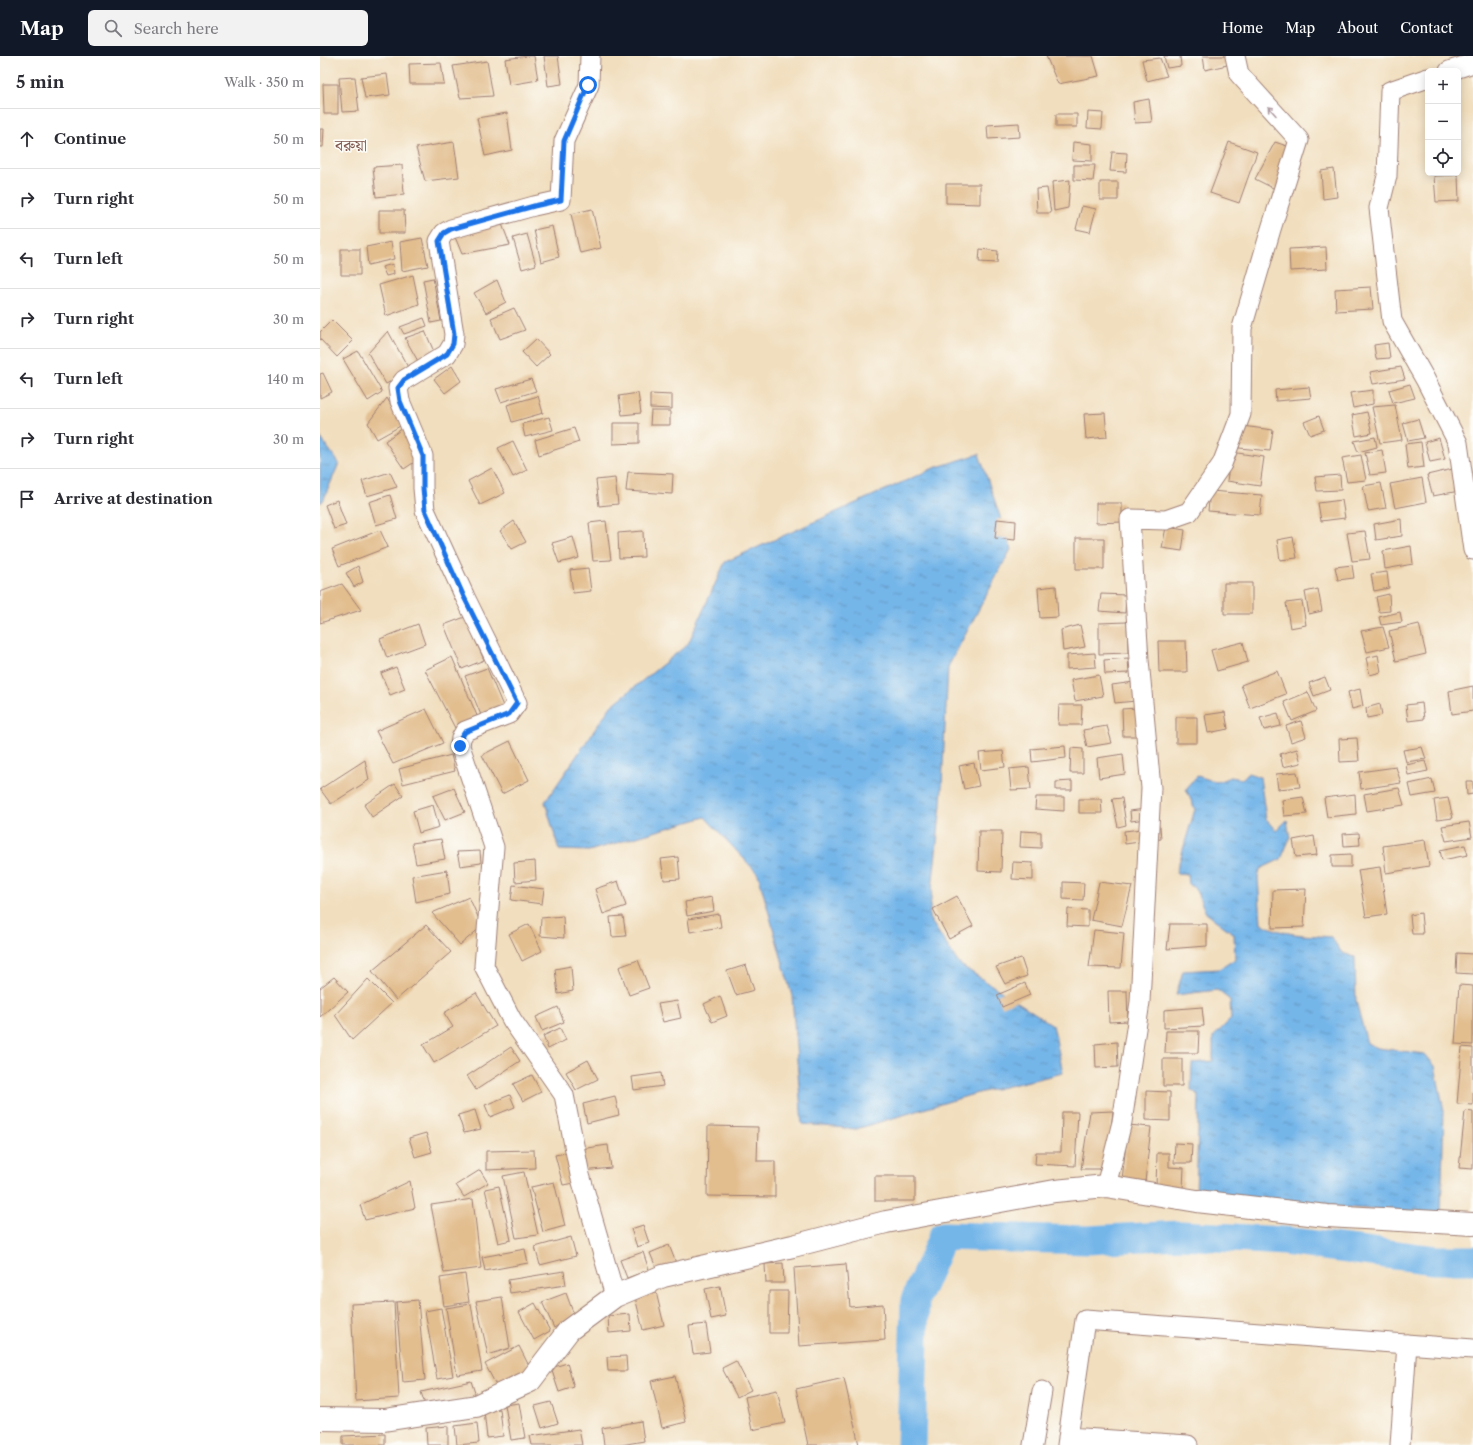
<!DOCTYPE html>
<html lang="en">
<head>
<meta charset="utf-8">
<style>
	body { margin:0; font-family:"Libre Caslon Text","Noto Serif Bengali",serif; background:#f2f2f3; color:#2b2b33 }
	.controls { position:absolute; right:12px; top:12px; display:grid; overflow:hidden; border-radius:6px; box-shadow:0 2px 10px #0003 }
	.controls button { width:36px; height:36px; display:grid; place-items:center; padding:0; border:0; border-bottom:1px solid #e1e1e2; background:#fff; color:#2b2b33; font:20px sans-serif }
	.stop { position:absolute; width:12px; height:12px; margin:-9px; border:3px solid #1a73e8; border-radius:50%; background:#fff }
	.stop.end { background:#1a73e8; border-color:#fff; box-shadow:0 1px 4px #0008 }
	.list { margin:0; padding:0; list-style:none }
	h2 { display:flex; justify-content:space-between; align-items:center; height:52px; margin:0; padding:0 16px; font-size:17px }
	h2 small { font-size:13px; font-weight:400; color:#7c7c81 }
	.list li { display:grid; grid-template-columns:26px 1fr auto; gap:12px; align-items:center; box-sizing:border-box; height:60px; padding:0 16px; border-top:1px solid #e1e1e2 }
	.list b { display:block; font-size:15px; white-space:nowrap }
	.list em { font-size:13px; font-style:normal; color:#7c7c81 }
	.icon { flex:none; width:22px; height:22px; fill:none; stroke:currentColor; stroke-width:2; stroke-linecap:round; stroke-linejoin:round }
	.map { position:relative; flex:none; width:1153px; height:1389px; overflow:hidden }
	header { display:flex; align-items:center; gap:24px; box-sizing:border-box; height:56px; padding:0 20px; background:#111827; color:#fff }
	header strong { font-size:19px }
	nav { display:flex; gap:22px; margin-inline-start:auto; font-size:14px }
	.search { width:280px; height:36px; background:#f2f2f3; display:flex; align-items:center; gap:10px; box-sizing:border-box; padding:0 14px; border-radius:6px; color:#7c7c81; font-size:15px }
	main { display:flex }
	aside { flex:1; background:#fff }
	.map>svg:first-child { display:block }
</style>
</head>
<body>
<header>
<strong>Map</strong>
<div class="search"><svg class="icon" aria-label="search" viewBox="0 0 24 24"><circle cx="10" cy="10" r="6"/><path d="M15 15l6 6"/></svg>Search here</div>
<nav><a>Home</a><a>Map</a><a>About</a><a>Contact</a></nav>
</header>
<main>
<aside>
<h2>5 min<small>Walk · 350 m</small></h2>
<ul class="list">
<li><svg class="icon" aria-label="ahead" viewBox="0 0 24 24"><path d="M12 20V5M6 11l6-6 6 6"/></svg><div><b>Continue</b></div><em>50 m</em></li>
<li><svg class="icon" aria-label="right" viewBox="0 0 24 24"><path d="M7 20v-9h11M14 6l5 5-5 5"/></svg><div><b>Turn right</b></div><em>50 m</em></li>
<li><svg class="icon" aria-label="left" viewBox="0 0 24 24"><path d="M17 20v-9H6M10 6l-5 5 5 5"/></svg><div><b>Turn left</b></div><em>50 m</em></li>
<li><svg class="icon" aria-label="right" viewBox="0 0 24 24"><path d="M7 20v-9h11M14 6l5 5-5 5"/></svg><div><b>Turn right</b></div><em>30 m</em></li>
<li><svg class="icon" aria-label="left" viewBox="0 0 24 24"><path d="M17 20v-9H6M10 6l-5 5 5 5"/></svg><div><b>Turn left</b></div><em>140 m</em></li>
<li><svg class="icon" aria-label="right" viewBox="0 0 24 24"><path d="M7 20v-9h11M14 6l5 5-5 5"/></svg><div><b>Turn right</b></div><em>30 m</em></li>
<li><svg class="icon" aria-label="arrive" viewBox="0 0 24 24"><path d="M6 21V4h12l-3 4 3 4H6"/></svg><div><b>Arrive at destination</b></div></li>
</ul>
</aside>
<div class="map">
<svg width="1153" height="1389" viewBox="0 0 1153 1389">
	<defs>
		<pattern id="water-ripples" width="26" height="14" patternUnits="userSpaceOnUse"><rect width="26" height="14" fill="#74b6e9"/><path d="M2 4q2-2 4 0t4 0M15 11q2-2 4 0t4 0" fill="none" stroke="#6193bd"/></pattern>
	</defs>
	<rect width="100%" height="100%" fill="#fdfcf7"/>
	<filter id="ink" filterUnits="userSpaceOnUse"><feTurbulence type="fractalNoise" baseFrequency=".025" numOctaves="2"/><feDisplacementMap in="SourceGraphic" scale="8" xChannelSelector="R" yChannelSelector="G"/><feConvolveMatrix kernelMatrix="1 2 1 2 8 2 1 2 1" color-interpolation-filters="sRGB"/></filter>
	<filter id="wash" filterUnits="userSpaceOnUse"><feTurbulence type="fractalNoise" baseFrequency=".012" numOctaves="4" result="noise"/><feDisplacementMap in="SourceGraphic" scale="16" xChannelSelector="R" yChannelSelector="G"/><feGaussianBlur stdDeviation="0.9" result="paint"/><feColorMatrix in="noise" values="0 0 0 0 0 0 0 0 0 0 0 0 0 0 0 0 0 1.4 0 .05"/><feComposite in="paint" operator="in"/></filter>
	<g filter="url(#wash)">
		<rect width="100%" height="100%" fill="#f1debe"/>
		<path fill="url(#water-ripples)" stroke="#5f6a8a" d="M0,381L19,407L3,445L0,447Z
			M659,398L691,493L628,611L621,749L609,862L639,908L733,969L743,1017L654,1038L536,1073L482,1068L472,940L438,818L385,761L269,795L239,794L225,746L291,650L368,588L405,506L614,412Z
			M928,717L940,721L946,763L956,775L967,764L970,782L961,803L940,813L938,822L941,867C963,880 987,879 1011,881L1022,897L1035,901L1036,945L1047,987L1058,992L1105,998L1115,1010L1124,1055L1121,1159L876,1139L879,1039L871,1034L872,1007L893,1005V981L911,963L910,944L897,934L856,939L863,915L900,913L915,903L914,878L886,857L875,832L869,829L868,818L856,817L875,753L866,733L877,720L897,726L911,721L922,723Z"/>
		<g fill="none" stroke-linecap="round" stroke-linejoin="round">
			<path stroke="#74b6e9" stroke-width="29" d="M591,1389L595,1244L623,1180L768,1184L861,1179L964,1185L1115,1204H1153"/>
		</g>
		<g id="blocks">
			<path fill="#e2bd8e" d="M207,0H214L218,24L189,29L185,3Z
				M224,0H238L242,28L228,30Z
				M726,0H773L779,20L738,28Z
				M844,0H860L861,10L847,12Z
				M883,0H906L907,9L885,14Z
				M840,2L847,20L827,25L822,4Z
				M167,5L173,40L140,42L133,10Z
				M121,7L124,28H90L89,8Z
				M67,18L70,39L45,42L41,21Z
				M35,21L39,55L22,56L19,22Z
				M3,28H18V58H4Z
				M829,43L832,66L815,67L813,46Z
				M768,56L783,57L782,73L767,72Z
				M187,57L192,94L165,100L157,62Z
				M736,58H757V71H736Z
				M699,67L700,81L668,83L667,69Z
				M0,73H4L3,91H0Z
				M134,86L139,121L105,125L96,92Z
				M753,86L772,88V105L752,104Z
				M909,86L937,96L919,147L890,137Z
				M955,86L973,92L959,135L935,123Z
				M792,96L807,97L806,116L790,115Z
				M82,109L84,138L56,141L53,111Z
				M754,109H775L773,125L754,124Z
				M1014,113L1017,141L1003,143L1001,115Z
				M1138,119L1139,145L1116,146L1114,120Z
				M750,124L748,152L734,155L732,126Z
				M780,126H798V144H780Z
				M626,128H660V148L626,147Z
				M727,132L731,157H717L716,133Z
				M762,150L776,153L770,176L756,173Z
				M272,153L281,192L260,197L251,158Z
				M59,154H84L85,177H59Z
				M182,168L190,189L142,198L135,181Z
				M232,170L239,201L221,206L214,174Z
				M207,178L216,209L202,213L193,182Z
				M102,182L108,210L82,215L80,186Z
				M71,186L74,203L48,209L46,191Z
				M1006,191L1007,213L970,215L969,193Z
				M21,193H40V219H21Z
				M660,193L678,195L677,207L659,206Z
				M73,208L74,218L66,220L62,211Z
				M93,219L99,248L66,260L59,229Z
				M113,222L121,265L111,267L103,224Z
				M177,224L186,246L166,257L154,237Z
				M1051,231L1053,253L1016,255L1015,233Z
				M194,252L205,274L180,283L171,262Z
				M104,262L107,270L84,278L80,271Z
				M12,264L33,285L17,301L0,283V276Z
				M68,275L90,315L66,328L48,297Z
				M105,275L115,298L99,307L85,282Z
				M216,283L230,298L216,311L202,296Z
				M1068,287L1070,302L1056,303L1054,289Z
				M38,295L62,336L48,345L23,303Z
				M132,310L141,325L125,337L114,323Z
				M1081,311L1085,323L1053,328L1050,316Z
				M3,317L12,336L0,342V318Z
				M211,323L216,335L181,346L176,333Z
				M1090,328L1095,342L1073,347L1069,334Z
				M989,331L991,342L956,345L955,334Z
				M1053,334V348L1033,352L1030,337Z
				M318,337L321,357L302,359L299,340Z
				M330,338L352,339V353L330,352Z
				M218,340L223,357L192,366L187,349Z
				M67,342L82,369L57,383L48,367Z
				M1075,349L1082,384L1060,387L1052,351Z
				M331,355H350V369H330Z
				M1047,356L1052,377L1036,380L1032,359Z
				M785,357L787,381L766,383L764,358Z
				M999,360L1004,374L990,379L984,366Z
				M229,361L233,374L205,381L202,368Z
				M1098,363L1104,382L1088,385L1083,367Z
				M293,367H319V387L293,388Z
				M922,370L953,374L950,395L919,392Z
				M83,372L102,401L84,413L65,385Z
				M254,372L259,386L219,399L215,384Z
				M1055,381L1057,391L1038,396L1034,385Z
				M1119,382L1125,403L1110,406L1105,386Z
				M193,385L207,414L193,421L178,392Z
				M1101,386L1104,411L1088,413L1085,388Z
				M1062,394L1066,417L1050,419L1045,397Z
				M911,396L944,401L940,430L907,425Z
				M1041,399L1046,424L1027,426L1022,402Z
				M172,412L185,437L160,449L148,425Z
				M1133,413L1139,435L1113,440L1107,419Z
				M70,416L77,431L47,440L42,425Z
				M308,416L353,418L352,438L306,435Z
				M1020,419L1021,434L997,435L995,421Z
				M295,422L298,448L279,450L276,424Z
				M1102,422L1106,446L1075,452L1070,428Z
				M1061,427L1066,452L1048,455L1043,430Z
				M890,435L942,439L940,459L888,455Z
				M70,439L77,463L56,469L49,446Z
				M17,444L26,469L14,473L5,449Z
				M1022,444L1025,462L1001,465L998,447Z
				M776,447H802V466L776,467Z
				M677,463L696,465L695,484L675,482Z
				M1081,463L1082,480L1056,484L1054,468Z
				M194,465L206,486L192,493L180,475Z
				M286,465L291,504L273,505L269,467Z
				M846,471L865,474L862,495L842,492Z
				M60,474L68,491L19,510L12,493Z
				M323,475L324,501L299,502L298,477Z
				M1045,475L1050,503L1032,505L1027,477Z
				M253,481L259,502L239,507L232,487Z
				M973,481L977,502L960,504L957,484Z
				M756,482H784V513H756Z
				M1091,490L1093,508L1065,513L1063,495Z
				M1032,509L1034,522L1018,524L1015,511Z
				M38,510L43,526L34,531L26,517Z
				M268,512L271,535L253,537L250,514Z
				M1067,516L1069,532L1054,535L1051,518Z
				M904,527H932V558H904Z
				M22,528L41,554L0,567V536Z
				M736,530L738,561L720,562L718,532Z
				M998,533L1002,555L989,558L985,536Z
				M781,538L806,539L805,557L779,555Z
				M1069,538L1070,555L1059,556L1056,541Z
				M982,545L986,569L970,572L966,547Z
				M1080,556L1082,566L1061,569L1059,561Z
				M145,561L164,604L142,613L124,569Z
				M807,566L808,597L779,598V567Z
				M98,568L105,588L67,602L60,583Z
				M1099,568L1106,598L1076,605L1069,575Z
				M760,569L765,591L743,595L741,574Z
				M1063,571L1069,591L1047,596L1041,575Z
				M838,585H866L867,616H839Z
				M923,586L928,606L897,615L891,594Z
				M775,597L776,611L747,613V599Z
				M1058,599L1061,616L1050,619L1046,602Z
				M132,601L158,662L135,672L105,614Z
				M808,602L809,617L785,618L784,604Z
				M76,611L85,633L70,639L61,617Z
				M167,612L185,655L163,664L145,620Z
				M957,615L966,638L930,652L921,629Z
				M779,619L783,640L755,645L751,624Z
				M1005,621L1010,634L994,640L989,627Z
				M814,626L816,645L795,647L792,629Z
				M1153,630V655L1132,658L1129,635Z
				M1040,633L1043,650L1032,653L1028,636Z
				M988,636L996,655L972,665L964,646Z
				M1102,647L1104,663L1088,665L1086,649Z
				M1060,648L1062,659L1047,662L1046,652Z
				M739,649H762L761,669H738Z
				M817,652L818,680H803L802,653Z
				M106,653L123,687L73,708L56,675Z
				M905,656L908,673L888,677L885,659Z
				M958,657L961,670L944,674L940,662Z
				M856,661H877V687H856Z
				M981,665L986,681L971,686L966,670Z
				M787,670L792,687L767,691L763,674Z
				M1037,682L1039,705L1020,706L1019,683Z
				M190,685L209,724L182,738L162,699Z
				M745,690L746,702L712,706L711,693Z
				M1102,691L1106,703L1086,706L1083,694Z
				M751,692L763,693V717H750Z
				M977,693L981,707L963,711L960,698Z
				M683,695L685,711L661,714L659,697Z
				M803,698L805,718L779,722L777,702Z
				M131,699L135,715L83,728L79,713Z
				M45,704L49,724L11,748L0,733Z
				M1105,705L1108,715L1088,719L1086,709Z
				M654,707L659,730L644,733L639,710Z
				M709,711L711,733L691,734L689,713Z
				M1076,711L1081,727L1041,733L1039,716Z
				M977,716L980,731L958,733L956,718Z
				M1112,723L1115,737L1092,741L1089,728Z
				M752,725V734H736V726Z
				M1146,725H1153V738L1147,739Z
				M75,728L83,740L52,761L44,749Z
				M134,732L145,756L125,764L113,740Z
				M1079,732L1084,749L1047,755L1044,738Z
				M1035,738L1036,758L1007,761L1004,742Z
				M716,741H744V755L715,753Z
				M983,741L987,758L964,760L962,744Z
				M802,742L806,769L798,771L792,743Z
				M1128,742L1133,762L1117,764L1114,744Z
				M759,743H781L782,757H759Z
				M113,749L119,771L99,777L93,755Z
				M832,752L833,762L811,765L810,755Z
				M1149,766L1152,781L1126,785L1122,770Z
				M840,771L841,783L805,788L804,775Z
				M659,775H682L681,816L658,815Z
				M701,775L721,776V792L700,791Z
				M1039,777L1040,789L1024,790L1023,778Z
				M994,780L997,799L976,801L973,784Z
				M121,783L125,803L96,808L92,787Z
				M1105,784L1109,810L1066,817L1063,790Z
				M1145,789L1148,799L1122,804L1120,794Z
				M160,795L161,807L140,810L137,796Z
				M1031,798V811H1012V799Z
				M358,801L360,823L344,824L341,803Z
				M215,805L216,824L195,826L194,807Z
				M693,806L713,807V824L692,823Z
				M1060,811L1067,858L1046,861L1038,814Z
				M127,814L130,838L96,846L92,820Z
				M298,825L306,850L283,858L275,833Z
				M743,826L764,827L763,844L743,843Z
				M779,826L812,830L802,870L771,864Z
				M193,829L224,833L222,848L191,844Z
				M986,833L984,871L952,872L953,834Z
				M637,840L653,870L629,883L613,853Z
				M149,841L162,870L140,889L112,857Z
				M392,841L394,855L367,860L365,846Z
				M748,853L768,854V871L747,870Z
				M1101,857L1103,878H1092L1090,859Z
				M399,858L401,871L370,876L368,863Z
				M243,860L244,882L220,880L221,862Z
				M303,860L306,880L292,881L290,861Z
				M209,868L222,895L202,905L189,878Z
				M850,868H887V890L847,893Z
				M106,869L131,896L76,944L52,915Z
				M774,874L804,877L801,912L769,911Z
				M1137,897L1153,898V918L1136,917Z
				M701,902L707,920L685,928L676,911Z
				M318,904L329,932L309,939L299,911Z
				M426,909L434,934L416,939L407,915Z
				M251,910L253,935L238,938L235,913Z
				M14,921L28,936L0,961V932Z
				M48,923L72,947L32,984L15,959Z
				M705,927L710,939L682,951L677,939Z
				M1139,929L1153,930V989L1135,988Z
				M788,935H807L808,965L789,966Z
				M156,937L176,970L114,1007L103,989L133,971L124,957Z
				M400,940L407,960L392,966L384,948Z
				M357,945L361,962L343,966L338,948Z
				M238,951L244,966L222,975L216,961Z
				M882,951L884,970L844,972V954Z
				M240,972L246,984L228,993L223,980Z
				M846,975H879L878,997H845Z
				M797,986L798,1011L776,1012L775,988Z
				M191,991L200,1005L156,1034L147,1020Z
				M1142,991L1153,992V1049L1137,1048Z
				M843,1003H862V1030H843Z
				M268,1004L278,1023L256,1034L246,1016Z
				M341,1017L343,1030L314,1034L312,1021Z
				M212,1019L221,1036L203,1045L193,1028Z
				M826,1035L850,1036V1065L826,1064Z
				M190,1039L195,1051L170,1061L165,1049Z
				M295,1040L299,1059L267,1067L263,1048Z
				M155,1054L161,1073L144,1077L138,1059Z
				M793,1055L786,1113H761L770,1056Z
				M1145,1055L1153,1056V1113L1139,1112Z
				M742,1056H758L755,1110L715,1108L716,1096H741Z
				M808,1069L831,1071L825,1126L802,1124Z
				M388,1070L438,1071L437,1105H455V1141L387,1140Z
				M106,1077L112,1096L95,1101L89,1082Z
				M855,1087L872,1088L871,1107H854Z
				M288,1089L291,1112L263,1115L260,1093Z
				M214,1094L215,1112L166,1114V1095Z
				M251,1096L259,1126L243,1129L235,1099Z
				M837,1097H849V1111L864,1112L863,1132L836,1131Z
				M160,1114L168,1127L144,1141L136,1129Z
				M204,1116L218,1179L196,1182L183,1120Z
				M555,1120H595V1145H555Z
				M90,1125L95,1152L45,1164L40,1149Z
				M234,1126L245,1170L223,1176L211,1131Z
				M179,1130L191,1184L178,1187L165,1133Z
				M153,1143L161,1212L124,1217L111,1149Z
				M323,1169L329,1187L317,1191L311,1173Z
				M251,1181L256,1200L220,1209L215,1191Z
				M349,1189L356,1207L337,1214L330,1197Z
				M205,1193L208,1207L165,1215L162,1201Z
				M323,1196L329,1214L307,1222L300,1204Z
				M463,1207L464,1227H446L445,1208Z
				M526,1208L530,1251L563,1248L565,1284L479,1290L474,1212Z
				M244,1215L246,1229L190,1237L188,1224Z
				M145,1218L149,1246L124,1250L120,1222Z
				M400,1230L406,1260L391,1263L385,1233Z
				M449,1235H468L467,1277H449Z
				M336,1236L344,1269L323,1274L315,1241Z
				M246,1237L254,1259L234,1272L222,1246Z
				M182,1241L190,1292L168,1299L156,1245Z
				M98,1244L105,1324L83,1326L76,1246Z
				M74,1246L79,1342L36,1345L31,1248Z
				M215,1247L230,1275L214,1284L199,1256Z
				M151,1248L162,1315L137,1319L126,1252Z
				M121,1252L133,1320L117,1323L105,1255Z
				M310,1258L311,1275L289,1277L288,1260Z
				M386,1268L390,1296L373,1298L369,1270Z
				M199,1290L211,1314L177,1331L165,1308Z
				M306,1300L307,1315H288L287,1301Z
				M416,1305L431,1334L417,1341L402,1312Z
				M247,1307L254,1331L239,1336L231,1312Z
				M355,1320L366,1366L342,1372L331,1325Z
				M524,1322L539,1389H488L476,1333Z
				M151,1325L156,1340L106,1352L101,1336Z
				M457,1334L465,1367L432,1374L425,1341Z
				M231,1346L238,1367L222,1372L215,1350Z
				M199,1347L205,1382L191,1384L185,1349Z
				M180,1353L183,1380L167,1382L164,1355Z
				M321,1365L324,1385L301,1389H284L282,1372Z
				M157,1367L159,1387L137,1389L135,1370Z
				M128,1370V1389H107L106,1372Z
				M259,1373L262,1389H212L210,1380Z
				M65,1378V1389H23V1380Z"/>
		</g>
	</g>
	<g filter="url(#ink)">
		<use href="#blocks" fill-opacity="0" stroke="#9e7e74" stroke-width="1"/>
		<g fill="none" stroke-linecap="round" stroke-linejoin="round">
			<g stroke="#9e7e74" stroke-width="21">
				<path id="minor" d="M270,0L269,29L244,85L241,144L214,150L131,173L124,177L119,185L134,278L133,288L127,298L84,324L78,332L80,345L103,400V432L105,454L145,541L197,647L189,658L145,675L141,682L140,690L174,791L164,910L192,964L244,1039L260,1119L295,1240
					M1129,15L1153,7
					M1108,22L1070,35L1067,120L1059,152L1072,265L1105,323L1138,387L1153,494
					M786,1130L802,1066L820,946L831,732L819,604L810,463L846,464L869,456L902,408L921,358L922,272L951,173L979,84L919,18L915,0
					M748,1381L868,1389
					M713,1389L722,1335
					M747,1389L765,1264L1153,1293
					M1080,1389L1087,1288"/>
			</g>
			<g stroke="#9e7e74" stroke-width="24">
				<path id="tertiary" d="M0,1363L64,1364L156,1350L210,1325L249,1274L295,1240L343,1220L473,1190L566,1166L735,1135L786,1130L877,1145L1007,1160L1153,1168"/>
			</g>
			<use href="#minor" stroke="#fff" stroke-width="19"/>
			<use href="#tertiary" stroke="#fff" stroke-width="22"/>
		</g>
		<defs><path id="oneway-shaft" d="M-6 0H5M1.5-3L5.5 0L1.5 3" fill="none" stroke-width="1.6" stroke-linecap="round" stroke-linejoin="round"/></defs>
		<use stroke="#ae9aa0" href="#oneway-shaft" transform="translate(952 55) rotate(-132)"/>
	</g>
	<g fill="none" stroke-linecap="round" stroke-linejoin="round" filter="url(#ink)">
		<path stroke="#1a73e8" stroke-width="5" d="M140,690L141,682L145,676L189,658L197,647L144,541L105,454L103,432V400L80,345L78,332L84,324L127,298L133,288L134,278L119,185L124,177L131,173L214,150L241,144L244,85L268,29"/>
	</g>
	<g text-anchor="middle" stroke-width="3" stroke-linejoin="round" paint-order="stroke">
		<g font-size="16" fill="#7f564e" stroke="#fdfcf7">
			<text x="31" y="95">বরুয়া</text>
		</g>
	</g>
</svg>
<div class="controls">
<button>+</button>
<button>−</button>
<button><svg class="icon" aria-label="locate" viewBox="0 0 24 24"><circle cx="12" cy="12" r="6"/><path d="M12 2v4M12 18v4M2 12h4M18 12h4"/></svg></button>
</div>
<div class="stop" style="left:268px;top:29px"></div>
<div class="stop end" style="left:140px;top:690px"></div>
</div>
</main>
</body>
</html>
